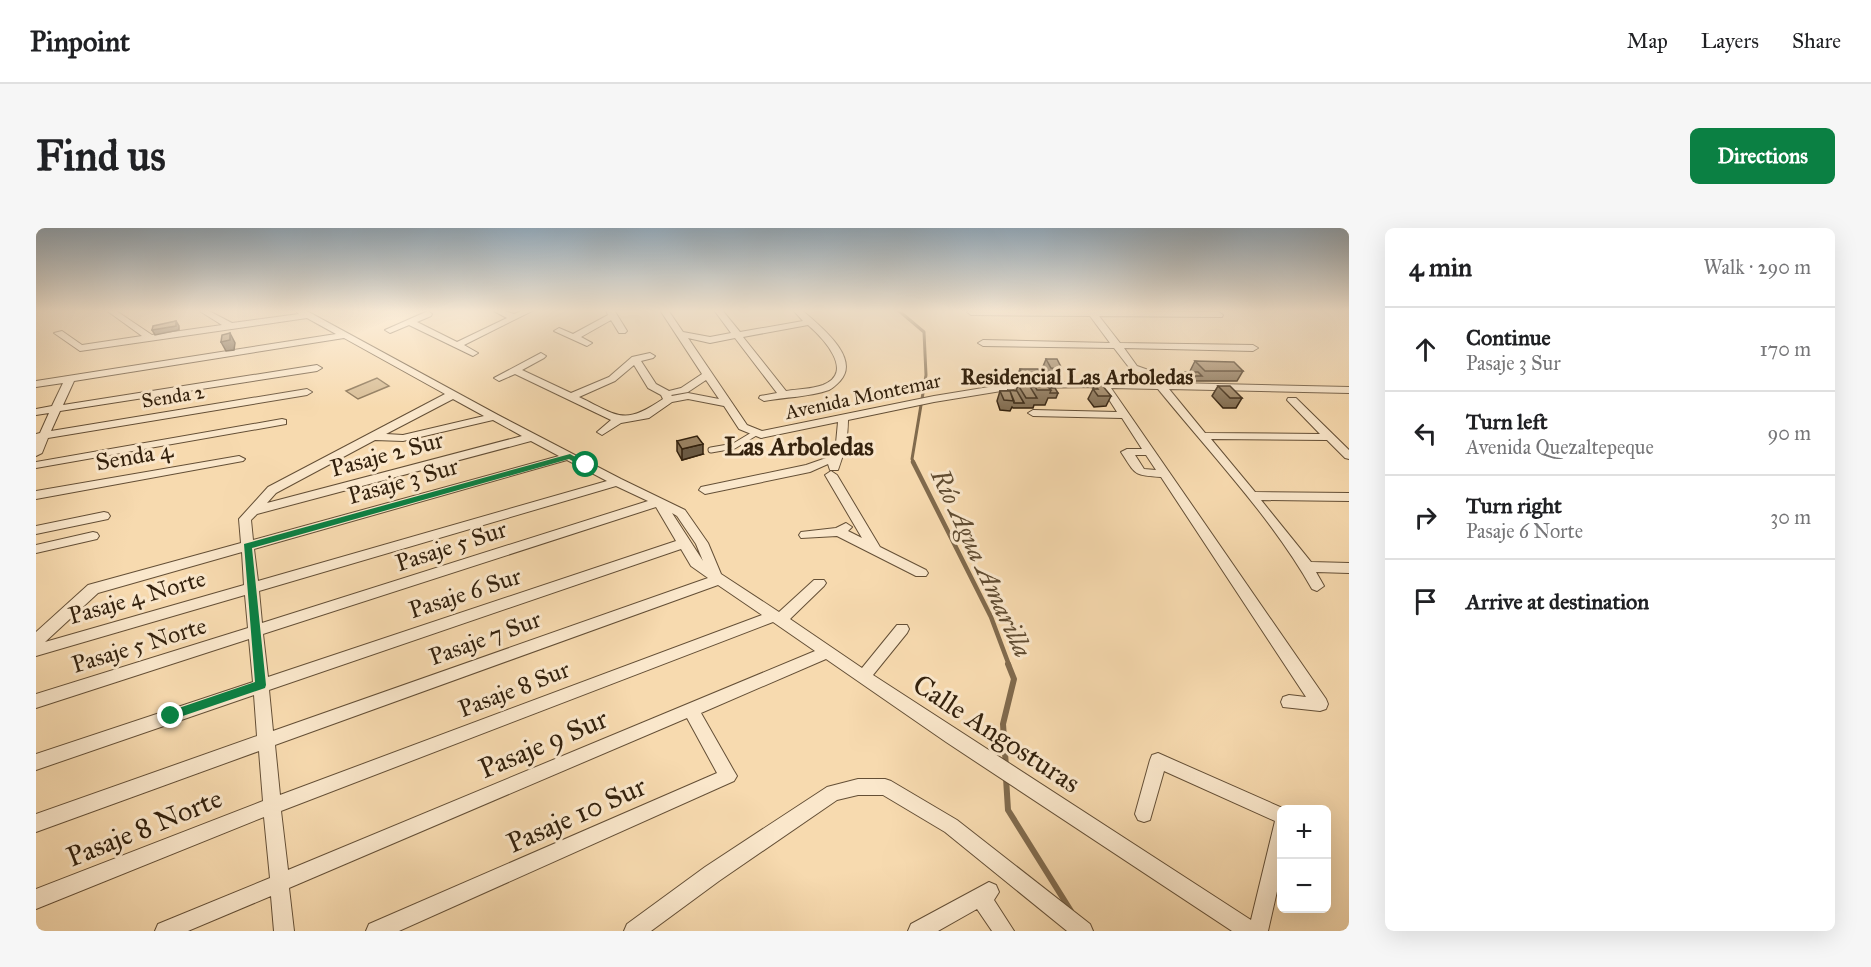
<!DOCTYPE html>
<html lang="en">
<head>
<meta charset="utf-8">
<style>
	body { margin:0; font-family:"IM FELL Great Primer",serif; background:#f6f6f6; color:#202124 }
	.controls { position:absolute; right:18px; bottom:18px; display:grid; overflow:hidden; border-radius:9px; box-shadow:0 6px 24px #0002 }
	.controls button { width:54px; height:54px; display:grid; place-items:center; padding:0; border:0; border-bottom:2px solid #e0e0e0; background:#fff; color:#202124; font:30px sans-serif }
	.stop { position:absolute; width:18px; height:18px; margin:-14px; border:4px solid #0b8043; border-radius:50%; background:#fff }
	.stop.end { background:#0b8043; border-color:#fff; box-shadow:0 2px 6px #0008 }
	.list { margin:0; padding:0; list-style:none }
	h2 { display:flex; justify-content:space-between; align-items:center; height:78px; margin:0; padding:0 24px; font-size:26px }
	h2 small { font-size:20px; font-weight:400; color:#757577 }
	.list li { display:grid; grid-template-columns:39px 1fr auto; gap:18px; align-items:center; box-sizing:border-box; height:84px; padding:0 24px; border-top:2px solid #e0e0e0 }
	.list b { display:block; font-size:22px; white-space:nowrap }
	.list p { margin:0; font-size:20px; white-space:nowrap; color:#757577 }
	.list em { font-size:20px; font-style:normal; color:#757577 }
	.icon { flex:none; width:33px; height:33px; fill:none; stroke:currentColor; stroke-width:2; stroke-linecap:round; stroke-linejoin:round }
	.map { position:relative; flex:none; width:1313px; height:703px; overflow:hidden; border-radius:9px }
	header { display:flex; align-items:center; gap:36px; box-sizing:border-box; height:84px; padding:0 30px; background:#fff; border-bottom:2px solid #e0e0e0 }
	header strong { font-size:28px }
	nav { display:flex; gap:33px; margin-inline-start:auto; font-size:21px }
	.intro { display:flex; align-items:center; justify-content:space-between; box-sizing:border-box; height:144px; padding:0 36px }
	h1 { margin:0; font-size:42px }
	.button { padding:15px 27px; border-radius:9px; background:#0b8043; color:#fff; font-size:21px; font-weight:700 }
	main { display:flex; gap:36px; padding:0 36px }
	aside { flex:1; background:#fff; border-radius:9px; box-shadow:0 6px 24px #0002 }
	.map>svg:first-child { display:block }
</style>
</head>
<body>
<header>
<strong>Pinpoint</strong>
<nav><a>Map</a><a>Layers</a><a>Share</a></nav>
</header>
<div class="intro"><h1>Find us</h1><a class="button">Directions</a></div>
<main>
<div class="map">
<svg width="1313" height="703" viewBox="0 0 1313 703">
	<rect width="100%" height="100%" fill="#f7daaf"/>
	<filter id="stains"><feTurbulence type="fractalNoise" baseFrequency=".00333" numOctaves="4"/><feColorMatrix values="0 0 0 0 .2 0 0 0 0 .09 0 0 0 0 .02 0 0 0 .5 -.17"/></filter>
	<radialGradient id="worn" r=".72"><stop offset=".6" stop-color="#630" stop-opacity="0"/><stop offset="1" stop-color="#630" stop-opacity=".3"/></radialGradient>
	<path fill="#d6bb93" stroke="#846e50" stroke-width="1.5" d="M341,150L353,158L322,171L310,163Z"/>
	<g fill="none" stroke-linecap="round" stroke-linejoin="round">
		<path stroke="#806a4d" stroke-width="3" d="M862,82L888,104L890,147L876,231L878,235"/>
		<path stroke="#806a4d" stroke-width="4.5" d="M877,234L955,389L973,437"/>
		<path stroke="#806a4d" stroke-width="6" d="M970,539L967,496L978,451L972,436
			M970,550L972,582L1035,683"/>
		<g stroke="#644f36" stroke-width="7">
			<path id="lane" d="M675,222L698,218L718,206"/>
		</g>
		<g stroke="#644f36" stroke-width="2">
			<path id="street" d="M70,82H79L116,107L186,97L162,82H171L196,95L263,86L259,82H269L462,187L585,251L649,282L672,315L685,346L743,384L778,352H788L790,355L788,358L754,391L826,440L861,397H871L873,401L871,405L837,447L1215,692L1239,593L1128,543L1114,592L1108,594L1102,592L1099,586L1114,532L1116,527L1122,525L1251,582H1246V641L1232,703H1196L910,514L790,431L665,485L698,543L701,548L698,553L363,703H330L333,696L681,545L651,490L253,660L258,703H238L235,668L152,703H119L122,696L234,650L228,589L0,681V661L227,573L223,523L0,604V586L221,508L218,467L0,542V526L217,454L213,411L0,480V466L212,400L209,367L0,428V404L52,357L205,315L203,291L232,259L409,166L308,110L38,153L27,177L281,137L286,140L281,143L24,183L15,203L271,161L276,164L271,167L12,210L6,225L0,228V206L4,205L13,185L0,187V181L16,178L27,155L0,159V153L300,106L271,90L44,123L18,105L26,103L46,117L106,108ZM417,171L448,188L367,207L350,206ZM457,192L486,208L231,275L240,265L339,212L367,213ZM495,213L523,228L217,312L215,292L221,286ZM531,232L571,253L222,353L218,321ZM580,258L612,273L226,395L223,363ZM620,279L640,313L232,449L227,406ZM636,285L641,288L660,316L667,333ZM645,321L655,338L672,350L237,503L233,462ZM206,324L208,357L9,414L62,365ZM682,357L726,387L244,567L239,517ZM737,394L779,423L252,642L245,583Z
				M456,82H466L478,86L488,82H498L428,117L442,125L437,128L373,97L354,105L349,102L392,83L396,86L395,88L381,94L421,114L471,90Z
				M570,82H578L591,103L589,105H583L575,92L545,109L556,115L551,118L518,103L523,100L537,106L572,87Z
				M624,82H632L647,104L674,109L695,105L678,82H686L704,104L767,93L757,82H766C781,96 826,129 804,153C801,156 797,160 793,162C774,169 749,169 728,173L723,170L724,168L741,165L699,110L674,115L652,110L711,197L726,203L898,168L984,154L1130,155L1095,142L1078,120L947,118L942,115L947,112L1074,115L1054,88L935,87L931,84L934,82L1183,84L1187,87L1186,89L1063,88L1084,115L1217,117L1222,120L1217,123L1088,120L1101,138L1138,151V155L1313,159V165L1133,161L1169,205L1284,206L1251,172L1252,170H1260L1313,222V231L1309,230L1291,212L1175,211L1219,264L1313,265V273L1225,272L1275,334L1313,335V345L1280,344L1288,358L1281,363L1276,361C1236,290 1174,225 1122,161L1075,160L1290,471L1292,476L1290,481L1284,483L1247,479L1245,474L1247,469L1253,467L1270,469L1125,249C1097,247 1100,247 1085,224L1091,221H1106L1086,190L997,188L992,185L997,182L1081,184L1065,159L984,160L898,174L812,192C812,210 808,226 802,242H794L792,236L774,244L669,266L663,262L665,259L770,237L793,229L800,215L802,194L725,210L703,201L688,178L652,171L636,174L613,190L585,195L566,207L561,204L575,192L479,146L463,153L458,150L505,125L510,128L508,130L486,142L535,165L573,149L596,129L614,125L619,128L617,130L605,133L620,156L633,163L645,160L666,146ZM772,97C786,109 820,144 787,157C776,161 762,161 750,163L707,109ZM598,137L612,160L625,167L627,171C587,198 583,188 543,169L579,153ZM670,152L683,171L652,165L636,168L635,167L652,164ZM1099,227H1110L1120,242L1108,241Z
				M246,191L250,192V196L0,240V234Z
				M203,228L209,231L207,233L0,271V263Z
				M795,243L801,247L844,319L890,342L892,345L890,348H880L801,308L765,310L763,307L765,304L800,300L810,295L816,299L812,303L826,310L789,247Z
				M68,284L72,285L74,288L72,291L0,306V298Z
				M57,304L61,305L63,308L61,311L0,325V317Z
				M822,551H849L855,553L921,592L1054,696L1057,703H1031L909,604L847,567H822L801,572L683,653L615,703H588L591,696L669,639L791,559Z
				M953,654L960,657L963,664L958,672L978,703H956L941,681L902,703H872L875,696Z"/>
		</g>
		<use href="#lane" stroke="#fae7cb" stroke-width="5"/>
		<use href="#street" fill="#fae7cb" fill-rule="evenodd"/>
	</g>
	<path fill="#846f53" stroke="#33210d" stroke-width="1.5" d="M1010,131L1026,141L1022,150H1011L1006,141Z
		M1159,133L1207,143L1201,153H1150L1146,149L1149,144H1155L1154,143Z
		M984,141L1005,146L1004,150L1013,160L1022,165L1020,170H1012L1009,177H998L997,180H977L976,179L974,183L964,182L961,173L964,163H980L982,157H991L994,151H984L982,146Z
		M1059,157L1075,168L1070,178L1058,179L1052,171Z
		M1182,158L1206,170L1200,180H1187L1176,168Z
		M641,213L667,226L646,232L641,223Z"/>
	<path fill="#6b5a44" stroke="#33210d" stroke-width="1.5" d="M140,93L143,98V102L119,107L116,102Z
		M194,105L199,115L198,122L190,123L185,114Z
		M667,216V226L646,232V221Z"/>
	<path fill="#998161" stroke="#33210d" stroke-width="1.5" d="M140,93V98L116,102L117,98Z
		M194,105V112L185,114L186,107Z
		M1010,131H1021L1026,141L1015,140Z
		M1159,133L1198,134L1207,143H1169Z
		M984,141H1002L1005,146H986Z
		M1149,144H1162L1166,148H1152Z
		M994,150H1007L1015,162H1001Z
		M982,157H993L1001,170H990Z
		M1059,157H1066L1075,168H1062L1057,161H1062Z
		M1182,158H1194L1206,170H1194Z
		M1013,160H1019L1022,165H1014L1015,162Z
		M971,162L981,163L988,175H978L974,163Z
		M964,163H974L978,173L968,172Z
		M661,208L667,216L646,221L641,213Z"/>
	<linearGradient id="sky" x2="0" y2="1"><stop stop-color="#93aabb"/><stop offset="0.46" stop-color="#fbeedb"/><stop offset="1" stop-color="#fbeedb" stop-opacity="0"/></linearGradient>
	<rect width="1313" height="180" fill="url(#sky)"/>
	<path fill="#0b8043" d="M534,226L554,237L547,239L533,231L216,320L230,457L229,460L135,492L131,491V484L219,454L208,316Z"/>
	<g text-anchor="middle" stroke-width="6" stroke-linejoin="round" paint-order="stroke">
		<g font-size="20" fill="#33210d" stroke="#fae7cb">
			<text transform="translate(137 168) rotate(-9)" y="7">Senda 2</text>
			<text transform="translate(827 168) rotate(-12)" y="7">Avenida Montemar</text>
		</g>
		<g font-size="22" font-weight="bold" fill="#33210d" stroke="#fae7cb">
			<text x="1041" y="156">Residencial Las Arboledas</text>
		</g>
		<g font-size="24" fill="#33210d" stroke="#fae7cb">
			<text transform="translate(351 226) rotate(-15)" y="8">Pasaje 2 Sur</text>
			<text transform="translate(98 228) rotate(-10)" y="8">Senda 4</text>
			<text transform="translate(367 253) rotate(-16)" y="8">Pasaje 3 Sur</text>
			<text transform="translate(415 318) rotate(-18)" y="8">Pasaje 5 Sur</text>
			<text transform="translate(429 365) rotate(-18)" y="8">Pasaje 6 Sur</text>
			<text transform="translate(101 369) rotate(-16)" y="8">Pasaje 4 Norte</text>
			<text transform="translate(449 410) rotate(-20)" y="8">Pasaje 7 Sur</text>
			<text transform="translate(103 417) rotate(-17)" y="8">Pasaje 5 Norte</text>
			<text transform="translate(478 461) rotate(-21)" y="8">Pasaje 8 Sur</text>
		</g>
		<g font-size="26" font-weight="bold" fill="#33210d" stroke="#fae7cb">
			<text x="763" y="227">Las Arboledas</text>
		</g>
		<g font-size="26" font-style="italic" fill="#604c32" stroke="#fae7cb">
			<text transform="translate(946 335) rotate(65)" y="9">Río Agua Amarilla</text>
		</g>
		<g font-size="28" fill="#33210d" stroke="#fae7cb">
			<text transform="translate(961 505) rotate(33)" y="10">Calle Angosturas</text>
			<text transform="translate(507 515) rotate(-23)" y="10">Pasaje 9 Sur</text>
			<text transform="translate(540 586) rotate(-24)" y="10">Pasaje 10 Sur</text>
			<text transform="translate(108 599) rotate(-22)" y="10">Pasaje 8 Norte</text>
		</g>
	</g>
	<rect width="100%" height="100%" filter="url(#stains)"/>
	<rect width="100%" height="100%" fill="url(#worn)"/>
</svg>
<div class="controls">
<button>+</button>
<button>−</button>
</div>
<div class="stop" style="left:550px;top:237px"></div>
<div class="stop end" style="left:135px;top:488px"></div>
</div>
<aside>
<h2>4 min<small>Walk · 290 m</small></h2>
<ul class="list">
<li><svg class="icon" aria-label="ahead" viewBox="0 0 24 24"><path d="M12 20V5M6 11l6-6 6 6"/></svg><div><b>Continue</b><p>Pasaje 3 Sur</p></div><em>170 m</em></li>
<li><svg class="icon" aria-label="left" viewBox="0 0 24 24"><path d="M17 20v-9H6M10 6l-5 5 5 5"/></svg><div><b>Turn left</b><p>Avenida Quezaltepeque</p></div><em>90 m</em></li>
<li><svg class="icon" aria-label="right" viewBox="0 0 24 24"><path d="M7 20v-9h11M14 6l5 5-5 5"/></svg><div><b>Turn right</b><p>Pasaje 6 Norte</p></div><em>30 m</em></li>
<li><svg class="icon" aria-label="arrive" viewBox="0 0 24 24"><path d="M6 21V4h12l-3 4 3 4H6"/></svg><div><b>Arrive at destination</b></div></li>
</ul>
</aside>
</main>
</body>
</html>
